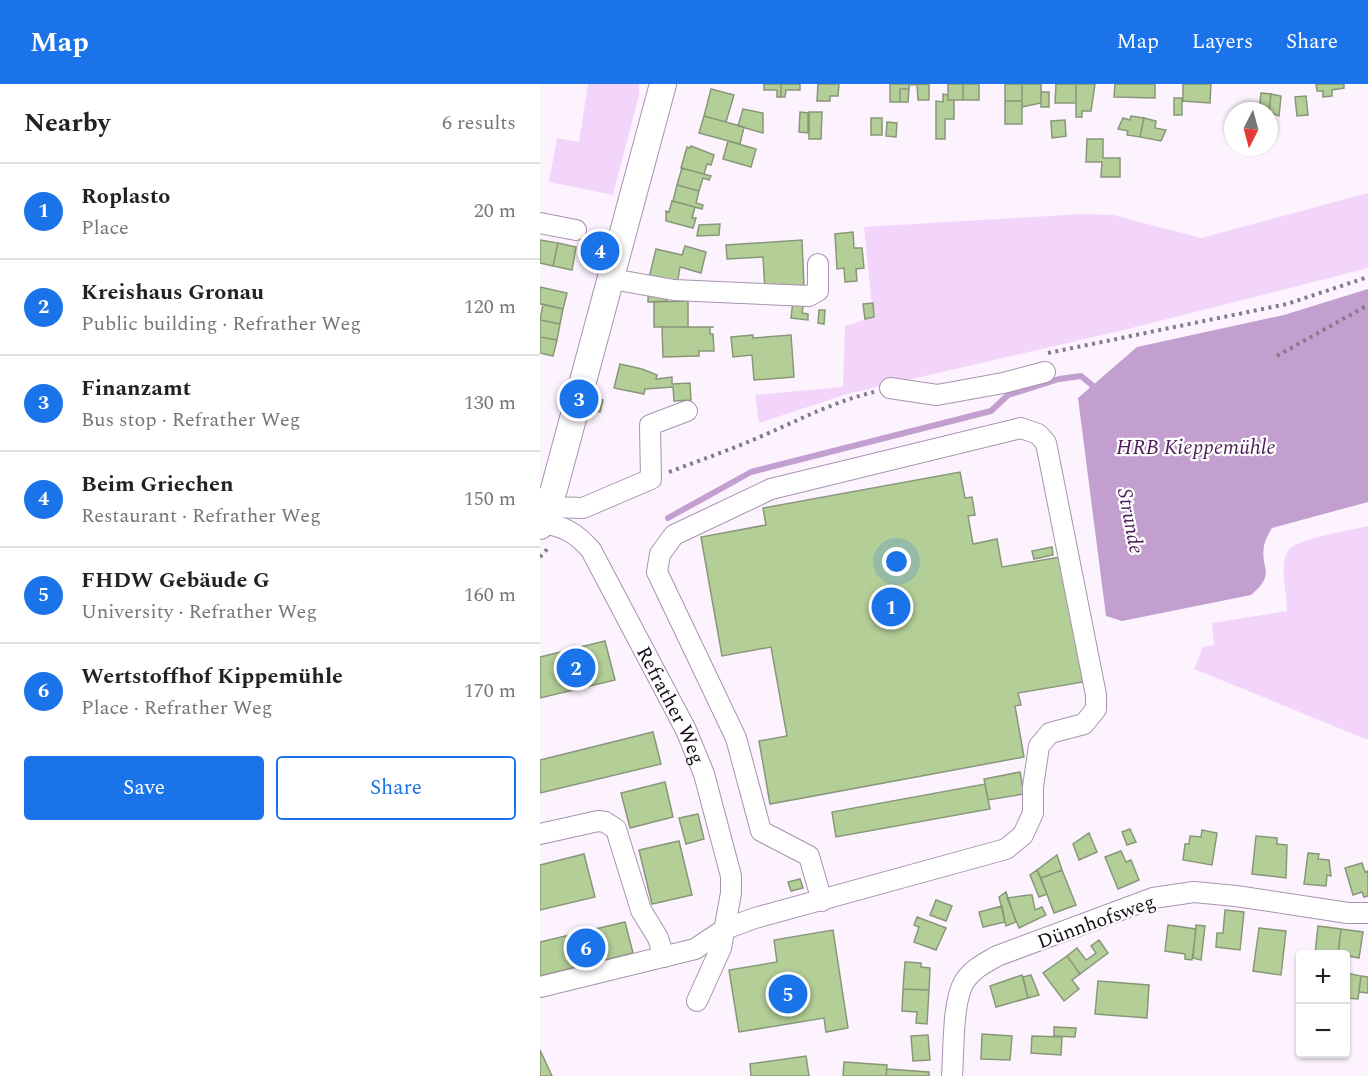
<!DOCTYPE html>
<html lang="en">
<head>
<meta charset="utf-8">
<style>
	body { margin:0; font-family:Spectral,serif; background:#f2f2f2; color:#222 }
	.controls { position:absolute; right:18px; bottom:18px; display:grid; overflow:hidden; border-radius:6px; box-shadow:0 2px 4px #0004 }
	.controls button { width:54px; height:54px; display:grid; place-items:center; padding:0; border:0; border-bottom:2px solid #e0e0e0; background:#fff; color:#222; font:30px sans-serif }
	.compass { position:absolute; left:684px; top:18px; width:54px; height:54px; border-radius:50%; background:#fff; box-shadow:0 2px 4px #0004; rotate:186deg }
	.you { position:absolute; left:357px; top:478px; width:21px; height:21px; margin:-15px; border:4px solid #fff; border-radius:50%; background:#1a73e8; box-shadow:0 0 0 9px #1a73e833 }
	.badge { display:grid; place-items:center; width:39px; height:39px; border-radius:50%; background:#1a73e8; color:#fff; font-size:20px; font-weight:700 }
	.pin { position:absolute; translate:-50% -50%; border:3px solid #fff; box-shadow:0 2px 6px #0006 }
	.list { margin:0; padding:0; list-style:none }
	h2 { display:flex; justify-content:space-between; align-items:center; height:78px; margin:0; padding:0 24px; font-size:26px }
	h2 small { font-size:20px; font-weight:400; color:#767676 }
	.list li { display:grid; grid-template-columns:39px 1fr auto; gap:18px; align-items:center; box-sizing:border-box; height:96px; padding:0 24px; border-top:2px solid #e0e0e0 }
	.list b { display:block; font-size:22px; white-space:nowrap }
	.list p { margin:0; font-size:20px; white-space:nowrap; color:#767676 }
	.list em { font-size:20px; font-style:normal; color:#767676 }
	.actions { display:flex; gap:12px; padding:18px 24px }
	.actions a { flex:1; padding:14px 0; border:2px solid #1a73e8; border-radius:6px; text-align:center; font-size:21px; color:#1a73e8 }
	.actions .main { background:#1a73e8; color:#fff }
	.map { position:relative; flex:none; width:828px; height:992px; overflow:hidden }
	header { display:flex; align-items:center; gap:36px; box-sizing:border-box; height:84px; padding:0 30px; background:#1a73e8; color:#fff }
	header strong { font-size:28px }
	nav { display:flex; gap:33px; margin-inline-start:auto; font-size:21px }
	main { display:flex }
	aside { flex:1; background:#fff }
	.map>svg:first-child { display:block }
</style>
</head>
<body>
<header>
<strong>Map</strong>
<nav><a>Map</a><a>Layers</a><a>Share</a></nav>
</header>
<main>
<aside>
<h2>Nearby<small>6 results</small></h2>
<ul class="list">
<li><span class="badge">1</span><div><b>Roplasto</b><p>Place</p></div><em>20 m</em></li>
<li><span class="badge">2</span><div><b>Kreishaus Gronau</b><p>Public building · Refrather Weg</p></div><em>120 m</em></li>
<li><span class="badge">3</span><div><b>Finanzamt</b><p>Bus stop · Refrather Weg</p></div><em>130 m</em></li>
<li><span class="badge">4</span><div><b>Beim Griechen</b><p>Restaurant · Refrather Weg</p></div><em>150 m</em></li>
<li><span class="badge">5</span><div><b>FHDW Gebäude G</b><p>University · Refrather Weg</p></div><em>160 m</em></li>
<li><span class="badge">6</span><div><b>Wertstoffhof Kippemühle</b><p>Place · Refrather Weg</p></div><em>170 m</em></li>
</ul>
<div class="actions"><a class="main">Save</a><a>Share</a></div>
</aside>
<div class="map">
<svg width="828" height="992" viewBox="0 0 828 992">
	<rect width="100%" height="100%" fill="#fcf3ff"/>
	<path fill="#f3d5fc" d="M48,0H99V11L73,111L9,98L17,54L39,58Z
		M828,109V184L588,245L307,310L219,339L215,311L303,303L305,242L333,233L324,143L542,130L573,131L661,154Z
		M828,442V656L654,585L663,563L674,561L672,539L747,527C747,511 739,481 748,467C756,454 812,446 828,442Z"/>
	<path fill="#c39fcf" d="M828,205V418L732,444C729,449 725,456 724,462C720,486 737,489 711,511L582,537L566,532L538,314L597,263L744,231Z"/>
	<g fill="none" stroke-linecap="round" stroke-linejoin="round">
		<path stroke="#c39fcf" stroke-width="6" d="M128,434L211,388L451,327L468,311L519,295L541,292L552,301L554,309"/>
	</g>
	<path fill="#b4ce98" stroke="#899779" stroke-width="1.5" d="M224,0H241V13H237V6H224Z
		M241,0H260V6H246L245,13H241Z
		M278,0H299L298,12H290V17H277Z
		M350,0H369V5H360V18H350Z
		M389,0V16H378L377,1H369Z
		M408,0H423V16H408Z
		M423,0H439V16H423Z
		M465,0H482V17H465Z
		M482,0H501V19L482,23Z
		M516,0H536V19H515Z
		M555,0L551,27H542V33H536V0Z
		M575,0H615V14L574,13Z
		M643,0H671L670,19L643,17Z
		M776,0H804V4L792,6V12L783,13V7H777Z
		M171,5L194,11L186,38L164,32Z
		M360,5H369L368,18H360Z
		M501,8H509V23H501Z
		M721,9L731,10L729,28L719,27Z
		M403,10L408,11V16H414V35H405V55H396V17L403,18Z
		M731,10L741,12L739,32L729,28Z
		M766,12L768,31L757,32L755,13Z
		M634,14H642V31H634Z
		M465,17H482V40H465Z
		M203,25L223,29V49L198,42Z
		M260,28L268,29V49L259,48Z
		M269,28H282L281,55H269Z
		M164,32L204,43L200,60L159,49Z
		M591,32L604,34L600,53L587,51L588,47L578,45L583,34L590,36Z
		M331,34H342V51H331Z
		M604,34L616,37L615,44L626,46L621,57L600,53Z
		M525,36L526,52L512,54L511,37Z
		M347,38L357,39L356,53L346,52Z
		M547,55H563V74H580V93H561L562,78H546Z
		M188,57L216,65L211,83L183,75Z
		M151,62L174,71L171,81L167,80L164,90L141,84L147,63L150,64Z
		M142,84L171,92L169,96L163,94L159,107L137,101Z
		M137,101L159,107L156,119L163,121L162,125L133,117Z
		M132,117L155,123L152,134H156L153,144L126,137V127L129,128Z
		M180,140L179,151L157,152L159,141Z
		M313,148L314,164H322L324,184L316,185L317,197L305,198L304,184L297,185L295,150Z
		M0,156L18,159L13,182L0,179Z
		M262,156L264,204L225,207L223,173L187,175L186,161Z
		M18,159L36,163L32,186L13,182Z
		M145,162L166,168L161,189L140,183L137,201L109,194L116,165L142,171Z
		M0,203L27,209L23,225L0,220Z
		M108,207L127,208V217L108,218Z
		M148,217V243H114V218Z
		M253,217L264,218L262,229L268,230V236L251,234Z
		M333,219L334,233L325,235L323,220Z
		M3,220L23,225L20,240L0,236Z
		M279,226H285L284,240L278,239Z
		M0,236L20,240L17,256L0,253Z
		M122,243H174H170V250H173L174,267H159V272L123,273Z
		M213,251V254L251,251L254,293L214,296L212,271L193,273L191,253Z
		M0,253L17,256L13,272L0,269Z
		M80,280L102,285L117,291L116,295L132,293V300L150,299L151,316L134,317L133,303L105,305L104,310L74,304Z
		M58,315L63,316L60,328L56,327Z
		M420,388L425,414L432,413L435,431L428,432L433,460L457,455L462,483L520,473L543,598L478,609L481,621L475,622L484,673L230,720L219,657L247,652L231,563L182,572L161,453L226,441L223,424Z
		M512,463L513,471L494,475L492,467Z
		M65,557L75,596L0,614V573Z
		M113,648L121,680L0,709V676Z
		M480,688L484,710L448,716L444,695Z
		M125,698L133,733L90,744L81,709Z
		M445,700L450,725L296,753L292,728Z
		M158,730L164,755L146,760L139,734Z
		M590,745L596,758L587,761L582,748Z
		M662,746L677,749L672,781L643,776L645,760H649L650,752L661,753Z
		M549,749L557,768L539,776L533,760Z
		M716,752L737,754V760L747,761L746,794L712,790Z
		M139,757L152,811L112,820L99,766Z
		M581,767L586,778L591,776L599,796L578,805L565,773Z
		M768,769L779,770L778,775L789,776L791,792L787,791L786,802L764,800Z
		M44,770L55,813L0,826V781Z
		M517,771L522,786L501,794L497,786Z
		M822,779L825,788L828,787V812L824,813L822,808L813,811L805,784Z
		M497,786L507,810L499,813L490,791Z
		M522,786L536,821L514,829L501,794Z
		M260,795L263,804L251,807L248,798Z
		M466,808L476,838L466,842L459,813Z
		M489,811H492L495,826L502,823L506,831L479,844L467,814Z
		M396,816L412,822L406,837L390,831Z
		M462,822L465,838L443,843L439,828Z
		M685,826L704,828L700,866L676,863L677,849H683Z
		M377,833L406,844L396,866L374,858L379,843L374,841Z
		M85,838L93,869L0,892V858Z
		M628,841L656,845L652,876L645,875V870L625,867Z
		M656,841L665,842L661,876L653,874Z
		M778,842L801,845L798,870H775Z
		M719,844L746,847L741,891L713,887Z
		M801,845L823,848L819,874L808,872L806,889L821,892L818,915L806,914V870H798Z
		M293,846L308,944L286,948L284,934L199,948L189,886L237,878L234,856Z
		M559,856L568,869L540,890L527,872L537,864L546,876L556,869L551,862Z
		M527,872L540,890L532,896L539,905L524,917L503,889Z
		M365,878L381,879V883L390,884L389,906L363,905Z
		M482,891L488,914L456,923L450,902Z
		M491,891L499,911L488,914L483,893Z
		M821,892L828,893V909L819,908Z
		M558,897L609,901L607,934L555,930Z
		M363,905L389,906L387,940L376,939L377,928L362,927Z
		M514,943L536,944L535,953L514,952Z
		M442,950L472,952L470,976L441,975Z
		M388,951L390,976L373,977L371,952Z
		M492,952L522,953L521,971L491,969Z
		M0,966L12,992H0Z
		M266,972L269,992H211L210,980Z
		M304,978L347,981L346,992H303Z
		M347,985L389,988V992H346Z"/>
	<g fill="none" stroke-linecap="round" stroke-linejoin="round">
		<g stroke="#a793ae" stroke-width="22">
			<g id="minor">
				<path d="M0,139L36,146"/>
				<path d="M72,195L134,206L269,212L278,207V180"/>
				<path d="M350,304L397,311L463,299L505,288"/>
				<path d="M9,423L43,424L111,395L110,341L147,327"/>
				<path id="s1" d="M2,439C24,442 36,449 51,466L146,646L164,690L191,792V809L181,864L157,917"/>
				<path d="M0,750L58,737L65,738L76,745L101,826L118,854L124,873"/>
				<path d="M0,903L155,865L185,845L215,834L466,765L483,751L493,729V703L499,662L510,649L544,640L556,625V611L506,359L498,350L481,344L231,405L134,451L120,470L117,488L196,654L221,747L269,772L282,817"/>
				<path d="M412,992C414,967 412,919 424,898C432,885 445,879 457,872L613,814L654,808L696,812L808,829H828"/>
			</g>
		</g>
		<g stroke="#a793ae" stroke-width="28">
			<path id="major" d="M0,442L14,405L123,0"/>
		</g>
		<path stroke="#837b86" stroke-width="4" stroke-dasharray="3 4.5" stroke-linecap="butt" d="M508,269L747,220L828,193
			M737,272L828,221
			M129,388C158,377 187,367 215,355C255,338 292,318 334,308
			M0,473L10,462"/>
		<use href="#minor" stroke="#fff" stroke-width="20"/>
		<use href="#major" stroke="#fff" stroke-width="26"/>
	</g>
	<g text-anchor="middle" stroke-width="4.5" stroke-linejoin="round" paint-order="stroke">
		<g font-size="20" fill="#150d17" stroke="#fff">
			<text dy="7" stroke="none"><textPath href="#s1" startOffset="232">Refrather Weg</textPath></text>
			<text transform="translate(556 837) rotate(-20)" y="7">Dünnhofsweg</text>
		</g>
		<g font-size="21" font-style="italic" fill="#4b1e59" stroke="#fff">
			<text x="656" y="370">HRB Kieppemühle</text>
			<text transform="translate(591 437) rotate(79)" y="7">Strunde</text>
		</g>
	</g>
</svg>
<div class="controls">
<button>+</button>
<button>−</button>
</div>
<svg class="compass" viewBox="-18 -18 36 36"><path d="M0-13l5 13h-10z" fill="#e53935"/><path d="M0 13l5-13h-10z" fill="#767676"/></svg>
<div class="you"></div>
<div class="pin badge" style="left:351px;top:523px">1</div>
<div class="pin badge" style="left:36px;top:584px">2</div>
<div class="pin badge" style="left:39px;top:315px">3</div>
<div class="pin badge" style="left:60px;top:167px">4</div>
<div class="pin badge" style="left:248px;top:910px">5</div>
<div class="pin badge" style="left:46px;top:864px">6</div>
</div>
</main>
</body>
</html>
